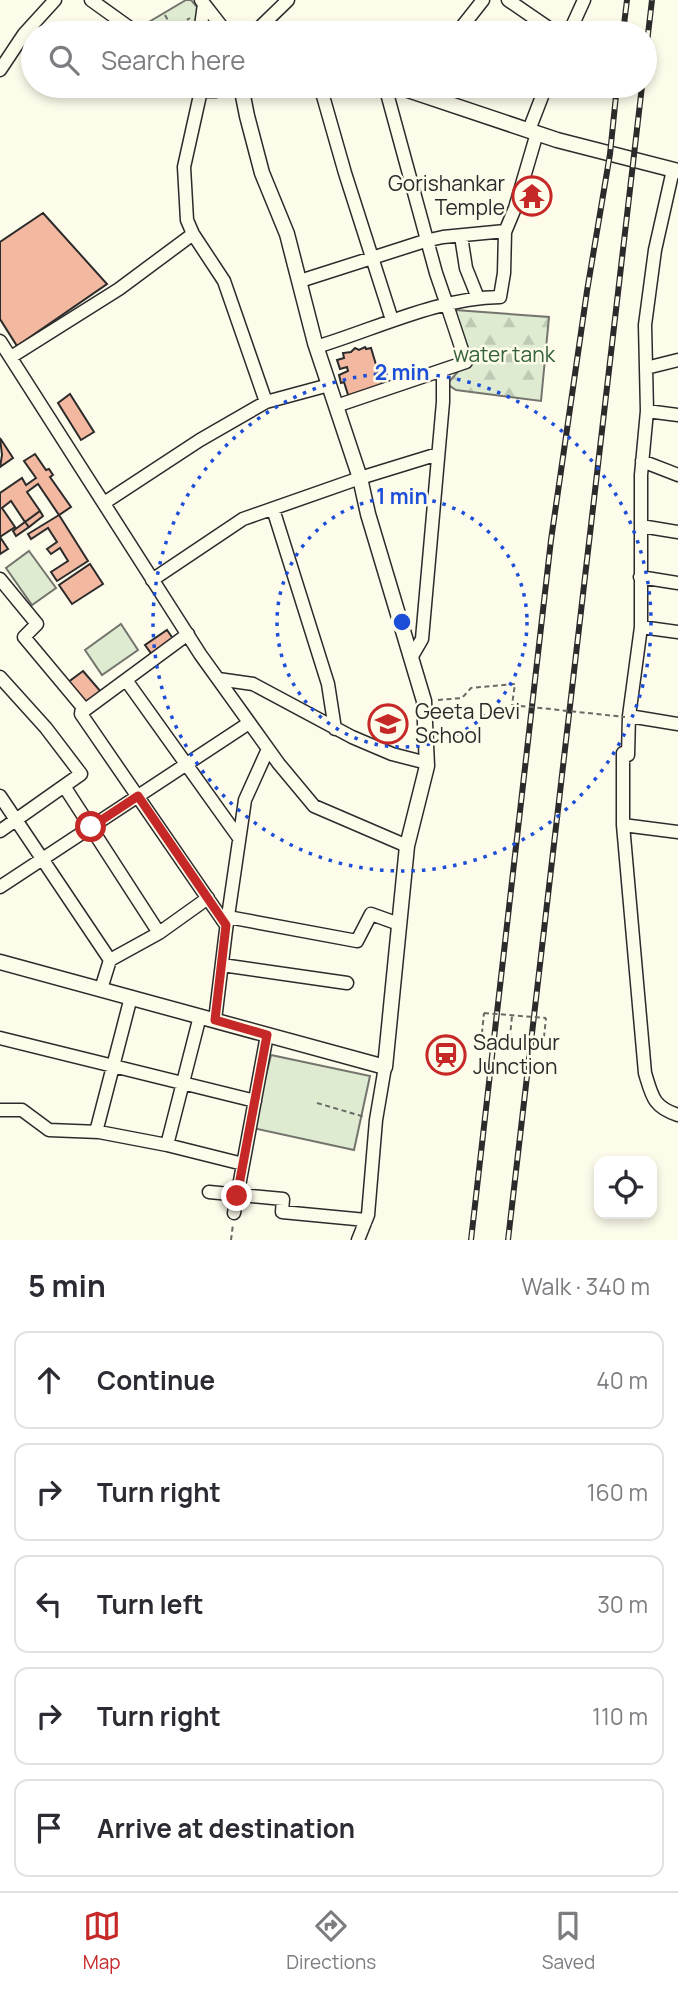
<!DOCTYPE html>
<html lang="en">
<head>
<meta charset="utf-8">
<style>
	body { margin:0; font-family:Manrope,sans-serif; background:#f7f7f7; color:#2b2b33 }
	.controls { position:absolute; right:21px; bottom:21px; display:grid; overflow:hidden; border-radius:14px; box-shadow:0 4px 10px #0003 }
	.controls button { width:63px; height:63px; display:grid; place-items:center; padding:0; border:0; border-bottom:2px solid #e1e1e2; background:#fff; color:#2b2b33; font:35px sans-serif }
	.stop { position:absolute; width:21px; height:21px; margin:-16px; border:5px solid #c62828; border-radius:50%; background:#fff }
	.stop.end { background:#c62828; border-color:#fff; box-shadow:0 2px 7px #0008 }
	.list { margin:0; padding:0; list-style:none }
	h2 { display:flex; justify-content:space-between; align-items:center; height:91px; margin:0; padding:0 28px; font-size:30px }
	h2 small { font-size:23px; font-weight:400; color:#7c7c81 }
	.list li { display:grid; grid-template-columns:46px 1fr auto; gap:21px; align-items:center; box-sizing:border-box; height:98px; margin:0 14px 14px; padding:0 14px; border:2px solid #e1e1e2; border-radius:14px }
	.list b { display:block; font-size:26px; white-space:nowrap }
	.list em { font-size:23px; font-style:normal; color:#7c7c81 }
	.icon { flex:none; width:38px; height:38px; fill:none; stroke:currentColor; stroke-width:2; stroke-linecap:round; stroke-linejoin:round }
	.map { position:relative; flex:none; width:678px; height:1240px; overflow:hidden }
	.search { position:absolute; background:#fff; box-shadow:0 4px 10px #0003; left:21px; right:21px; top:21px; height:77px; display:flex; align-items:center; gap:18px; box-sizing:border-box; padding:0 24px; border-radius:38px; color:#7c7c81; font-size:26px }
	.sheet { height:651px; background:#fff }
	nav { display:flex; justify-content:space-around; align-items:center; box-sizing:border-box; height:98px; border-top:2px solid #e1e1e2; background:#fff; font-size:19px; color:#7c7c81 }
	nav a { display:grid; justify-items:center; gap:4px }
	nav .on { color:#c62828 }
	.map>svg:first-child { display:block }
</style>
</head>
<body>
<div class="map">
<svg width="678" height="1240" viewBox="0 0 678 1240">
	<defs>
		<pattern id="forest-firs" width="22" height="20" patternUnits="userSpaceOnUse" patternTransform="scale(1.75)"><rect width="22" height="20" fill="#deebd1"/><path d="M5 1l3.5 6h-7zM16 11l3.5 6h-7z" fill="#bfcab4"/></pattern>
	</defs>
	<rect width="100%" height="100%" fill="#fdfbea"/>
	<path fill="url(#forest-firs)" stroke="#74746e" stroke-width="2" d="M455,310L549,317L541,401L456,390L447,384L463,366Z"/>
	<path fill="#deebd1" stroke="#74746e" stroke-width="2" d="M186,0H191L198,8L197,33H143L137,29Z
		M29,551L56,588L32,605L6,568Z
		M121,624L138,650L102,675L85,650Z
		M271,1055L370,1076L354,1150L253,1128Z"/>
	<path fill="#f2b8a0" stroke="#2b2b2b" stroke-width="2" d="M43,213L107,284L17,346L0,319V242Z
		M365,347L366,349L371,348L383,388L349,398L344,382L341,383L339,375L348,371L347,367L340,369L337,360L344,358L343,353L351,352L355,348L359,350Z
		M70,394L94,432L81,440L58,403Z
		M0,438L13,458L0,467L2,455Z
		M35,454L46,470L49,469L53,475L50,477L71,507L59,515L38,484L27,492L40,511L25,522L11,501L2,508L15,527L0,537L8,549L0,554V493L22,478L26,485L36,478L24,461Z
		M40,511L43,516L29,527L25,522Z
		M59,515L88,561L57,581L51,572L68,561L60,548L51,554L47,549L57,542L48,528L31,539L28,534Z
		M25,522L29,527L16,536L13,531Z
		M90,564L103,584L72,604L59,585Z
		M167,630L174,640L153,656L145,645Z
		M83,671L102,693L86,705L67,683Z"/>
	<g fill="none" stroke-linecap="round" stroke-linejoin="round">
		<g stroke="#2b2b2b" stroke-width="15">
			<path id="minor" d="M91,0L137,33
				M201,0L226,32L231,33
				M508,0L556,33
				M200,33L204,4
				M254,33L288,0
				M457,33L483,0
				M569,33L584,0
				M0,70L24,34L55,0
				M196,86L202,91H216L226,86
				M323,86V96L345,173L392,320
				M385,86L436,273L447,305
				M529,130L546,86
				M673,170L655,250L645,325L647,411L641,475V627L629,716L628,755L623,753V825L678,832
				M193,234L224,281L266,402
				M461,236L466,268L478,298
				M300,281L425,241L443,237L505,231
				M0,341L200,654L279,764L314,806L407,846
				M316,347C376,329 437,298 500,297L504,273L505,232L515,208L537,133
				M11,357L119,289L193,234L187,220L184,167L202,86
				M646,368L678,360
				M336,406L466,362L447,305
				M647,411L678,415
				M642,461L678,475
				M104,503L200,440L266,402L329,385
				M273,509L328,684L335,729
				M641,526L678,532
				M640,577L678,583
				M0,579L37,624L24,637L85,710L188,634
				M152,580L243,519L360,478L438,454
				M641,627L678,632
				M411,658L422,639L443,402V370
				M0,677L46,728L81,774L0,831
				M218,679L253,684L352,737L392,754L427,763
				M126,680L239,838
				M82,707L81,714L226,925
				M629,716L678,724
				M64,786L159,933
				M0,796L110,960
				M623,825L645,1073C652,1096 653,1107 678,1115
				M0,887L249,723
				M228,917L357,941L371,914L399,924
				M222,965L347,983
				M101,989L110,960L159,933L208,898
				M215,1020L226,930L245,800L268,749
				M0,1038L255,1101
				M0,1110H22L49,1130L99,1132L167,1145L243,1164
				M96,1132L131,997
				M167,1145L200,1016
				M209,1192L283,1199L282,1212L366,1220
				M234,1213L267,1035
				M358,1240L368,1215L376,1120L385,1067"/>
		</g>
		<g stroke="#2b2b2b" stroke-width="17">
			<path id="major" d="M396,86L557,140L678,171
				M0,962L385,1067L407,846L427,766L424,701L368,514L360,478L315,343L287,234L262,173L247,116L243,96L244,86"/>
		</g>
		<path stroke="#6a6964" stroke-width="2" stroke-dasharray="5 3.5" stroke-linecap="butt" d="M165,15L175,33
			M165,33L190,18
			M438,700L462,698L471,688L515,684L512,705
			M481,1042L484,1013
			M543,1046L546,1018
			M509,1047L512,1016
			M317,1103L365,1117
			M231,1240L233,1224"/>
		<use href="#minor" stroke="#fdfbea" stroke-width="12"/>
		<use href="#major" stroke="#fdfbea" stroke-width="14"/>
		<g stroke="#2b2b2b" stroke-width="6">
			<path id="rail" d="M623,33L627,0
				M645,60L652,0
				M471,1240L551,540L587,291L610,154L617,86
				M508,1240L642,86"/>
		</g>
		<use href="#rail" stroke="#fdfbea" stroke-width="3.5" stroke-dasharray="10" stroke-linecap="butt"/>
		<path stroke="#6a6964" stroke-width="2" stroke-dasharray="5 3.5" stroke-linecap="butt" d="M512,705L625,717
			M484,1013L546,1018"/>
	</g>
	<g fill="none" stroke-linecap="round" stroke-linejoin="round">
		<path stroke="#c62828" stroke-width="9" d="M91,827L138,796L226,925L215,1020L267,1035L237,1196"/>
	</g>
	<g fill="none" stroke="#1d4ed8" stroke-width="3.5" stroke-dasharray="3.5 7">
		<circle cx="402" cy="622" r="125"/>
		<circle cx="402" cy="622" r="249"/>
	</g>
	<defs>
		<g id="temple-ring" transform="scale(2.0125)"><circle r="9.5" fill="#fdfbea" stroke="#c62828" stroke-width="1.5"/><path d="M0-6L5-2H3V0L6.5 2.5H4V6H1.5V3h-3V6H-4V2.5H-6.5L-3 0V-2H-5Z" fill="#c62828"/></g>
		<g id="school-ring" transform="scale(2.0125)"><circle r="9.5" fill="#fdfbea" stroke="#c62828" stroke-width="1.5"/><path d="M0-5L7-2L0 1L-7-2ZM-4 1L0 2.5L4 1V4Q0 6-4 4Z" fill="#c62828"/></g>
		<g id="station-ring" transform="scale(2.0125)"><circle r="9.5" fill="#fdfbea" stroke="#c62828" stroke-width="1.5"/><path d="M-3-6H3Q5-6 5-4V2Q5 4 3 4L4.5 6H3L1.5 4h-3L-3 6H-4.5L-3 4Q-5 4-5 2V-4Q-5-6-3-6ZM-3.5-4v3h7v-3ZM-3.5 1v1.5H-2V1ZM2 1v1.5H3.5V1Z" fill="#c62828"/></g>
	</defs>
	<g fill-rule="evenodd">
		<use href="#temple-ring" x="532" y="196"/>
		<use href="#school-ring" x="388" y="724"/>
		<use href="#station-ring" x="446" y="1055"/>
	</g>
	<g text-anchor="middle" stroke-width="5" stroke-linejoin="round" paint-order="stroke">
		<g font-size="21" fill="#2b2b2b" stroke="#fdfbea" text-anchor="start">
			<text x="505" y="191" text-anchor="end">Gorishankar<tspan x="505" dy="24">Temple</tspan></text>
			<text x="415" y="719">Geeta Devi<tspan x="415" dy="24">School</tspan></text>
			<text x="473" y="1050">Sadulpur<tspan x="473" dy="24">Junction</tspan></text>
		</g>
		<g font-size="21" fill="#34623c" stroke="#fdfbea">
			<text x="504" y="362">water tank</text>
		</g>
	</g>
	<circle cx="402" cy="622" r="10" fill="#1d4ed8" stroke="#fdfbea" stroke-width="3.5"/>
	<g font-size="21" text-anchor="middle" font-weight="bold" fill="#1d4ed8" stroke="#fdfbea" stroke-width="5" stroke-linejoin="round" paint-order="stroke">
		<text x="402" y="380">2 min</text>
		<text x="402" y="504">1 min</text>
	</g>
</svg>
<div class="controls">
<button><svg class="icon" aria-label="locate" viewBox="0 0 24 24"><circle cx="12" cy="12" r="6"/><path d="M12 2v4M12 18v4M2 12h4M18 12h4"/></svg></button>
</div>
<div class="stop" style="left:91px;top:827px"></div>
<div class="stop end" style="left:237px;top:1196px"></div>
<div class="search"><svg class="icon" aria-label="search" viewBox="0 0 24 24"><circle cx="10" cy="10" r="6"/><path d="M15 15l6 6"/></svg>Search here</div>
</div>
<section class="sheet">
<h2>5 min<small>Walk · 340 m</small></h2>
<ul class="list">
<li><svg class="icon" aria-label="ahead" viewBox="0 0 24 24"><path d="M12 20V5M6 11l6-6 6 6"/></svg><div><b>Continue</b></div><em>40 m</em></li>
<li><svg class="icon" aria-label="right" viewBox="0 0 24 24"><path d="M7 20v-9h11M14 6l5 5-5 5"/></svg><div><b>Turn right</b></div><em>160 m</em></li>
<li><svg class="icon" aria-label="left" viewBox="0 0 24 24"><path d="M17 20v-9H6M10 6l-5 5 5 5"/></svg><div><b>Turn left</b></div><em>30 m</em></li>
<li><svg class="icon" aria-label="right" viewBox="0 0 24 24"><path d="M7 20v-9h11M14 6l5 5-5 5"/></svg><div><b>Turn right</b></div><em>110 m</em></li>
<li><svg class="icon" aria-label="arrive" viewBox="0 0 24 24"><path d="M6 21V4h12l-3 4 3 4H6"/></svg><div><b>Arrive at destination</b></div></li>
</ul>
</section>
<nav>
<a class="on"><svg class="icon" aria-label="map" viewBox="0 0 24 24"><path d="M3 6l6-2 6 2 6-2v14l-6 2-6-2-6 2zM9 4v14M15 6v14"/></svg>Map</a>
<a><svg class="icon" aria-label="directions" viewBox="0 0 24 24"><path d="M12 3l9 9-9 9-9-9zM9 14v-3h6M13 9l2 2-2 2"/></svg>Directions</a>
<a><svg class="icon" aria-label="saved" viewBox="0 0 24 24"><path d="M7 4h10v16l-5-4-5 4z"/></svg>Saved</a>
</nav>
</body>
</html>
